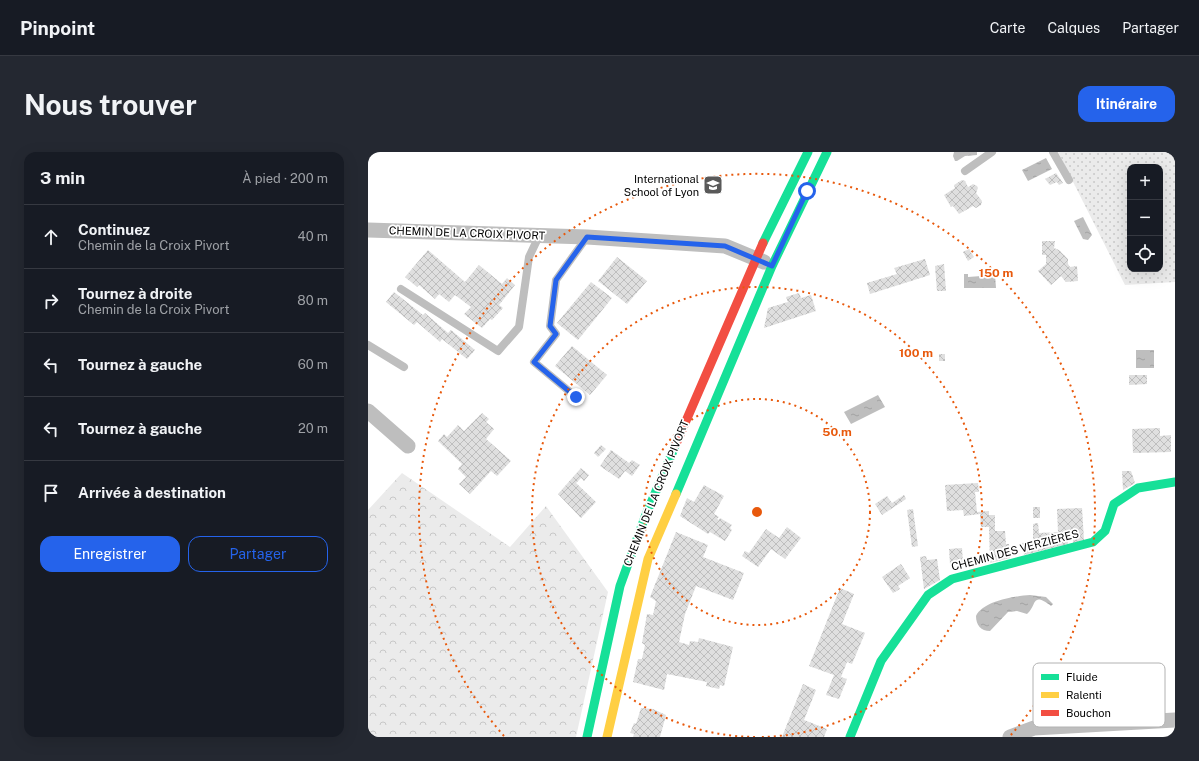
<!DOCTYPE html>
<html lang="fr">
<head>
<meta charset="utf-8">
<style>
	body { margin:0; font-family:"Public Sans",sans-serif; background:#242831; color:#f1f3f6 }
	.controls { position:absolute; right:12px; top:12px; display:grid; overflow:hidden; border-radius:8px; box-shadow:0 4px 16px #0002 }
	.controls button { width:36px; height:36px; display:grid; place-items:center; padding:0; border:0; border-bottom:1px solid #363941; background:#171b24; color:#f1f3f6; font:20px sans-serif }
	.stop { position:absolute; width:12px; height:12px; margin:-9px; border:3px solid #2563eb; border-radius:50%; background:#fff }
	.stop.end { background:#2563eb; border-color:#fff; box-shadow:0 1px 4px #0008 }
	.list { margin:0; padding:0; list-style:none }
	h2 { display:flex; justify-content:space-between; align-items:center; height:52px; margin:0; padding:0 16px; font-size:17px }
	h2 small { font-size:13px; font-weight:400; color:#9ea1a6 }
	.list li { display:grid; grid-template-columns:26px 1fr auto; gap:12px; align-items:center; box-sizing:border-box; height:64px; padding:0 16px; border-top:1px solid #363941 }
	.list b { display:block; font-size:15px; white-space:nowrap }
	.list p { margin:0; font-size:13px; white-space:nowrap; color:#9ea1a6 }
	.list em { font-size:13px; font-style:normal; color:#9ea1a6 }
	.actions { display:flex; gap:8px; padding:12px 16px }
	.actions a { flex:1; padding:9px 0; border:1px solid #2563eb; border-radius:12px; text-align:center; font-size:14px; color:#2563eb }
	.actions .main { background:#2563eb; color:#fff }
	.icon { flex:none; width:22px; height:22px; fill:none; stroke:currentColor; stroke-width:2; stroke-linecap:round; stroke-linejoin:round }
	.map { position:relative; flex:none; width:807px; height:585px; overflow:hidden; border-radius:12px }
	header { display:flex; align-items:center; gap:24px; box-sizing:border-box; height:56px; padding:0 20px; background:#171b24; border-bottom:1px solid #363941 }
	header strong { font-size:19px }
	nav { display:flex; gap:22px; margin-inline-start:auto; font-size:14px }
	.intro { display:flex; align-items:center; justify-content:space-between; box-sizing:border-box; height:96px; padding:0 24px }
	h1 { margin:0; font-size:28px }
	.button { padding:10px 18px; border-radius:12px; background:#2563eb; color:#fff; font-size:14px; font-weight:700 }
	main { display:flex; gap:24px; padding:0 24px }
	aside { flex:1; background:#171b24; border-radius:12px; box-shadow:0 4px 16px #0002 }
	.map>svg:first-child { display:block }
</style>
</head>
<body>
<header>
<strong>Pinpoint</strong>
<nav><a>Carte</a><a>Calques</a><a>Partager</a></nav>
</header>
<div class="intro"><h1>Nous trouver</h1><a class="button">Itinéraire</a></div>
<main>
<aside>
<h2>3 min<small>À pied · 200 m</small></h2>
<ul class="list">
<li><svg class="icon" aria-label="ahead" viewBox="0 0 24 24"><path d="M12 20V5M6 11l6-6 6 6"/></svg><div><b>Continuez</b><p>Chemin de la Croix Pivort</p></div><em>40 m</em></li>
<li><svg class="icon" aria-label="right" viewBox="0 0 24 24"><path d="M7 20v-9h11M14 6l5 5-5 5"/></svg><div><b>Tournez à droite</b><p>Chemin de la Croix Pivort</p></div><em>80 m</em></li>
<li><svg class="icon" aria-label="left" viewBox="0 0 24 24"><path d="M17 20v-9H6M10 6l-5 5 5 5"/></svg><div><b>Tournez à gauche</b></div><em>60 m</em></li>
<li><svg class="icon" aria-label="left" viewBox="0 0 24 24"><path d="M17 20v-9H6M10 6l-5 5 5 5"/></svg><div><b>Tournez à gauche</b></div><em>20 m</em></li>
<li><svg class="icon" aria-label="arrive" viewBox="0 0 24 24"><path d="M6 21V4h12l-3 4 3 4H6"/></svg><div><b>Arrivée à destination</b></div></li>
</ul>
<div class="actions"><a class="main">Enregistrer</a><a>Partager</a></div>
</aside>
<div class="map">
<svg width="807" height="585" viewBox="0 0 807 585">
	<defs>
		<pattern id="grass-dots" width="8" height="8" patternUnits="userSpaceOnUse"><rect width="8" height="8" fill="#ebebeb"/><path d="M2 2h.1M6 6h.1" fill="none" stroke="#c8c8c8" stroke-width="1.8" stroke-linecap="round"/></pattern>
		<pattern id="forest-crowns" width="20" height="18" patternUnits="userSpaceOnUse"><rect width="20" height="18" fill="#ebebeb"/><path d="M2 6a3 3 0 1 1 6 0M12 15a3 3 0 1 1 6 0" fill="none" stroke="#c8c8c8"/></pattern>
		<pattern id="water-ripples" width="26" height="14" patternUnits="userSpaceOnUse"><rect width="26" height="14" fill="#bebebe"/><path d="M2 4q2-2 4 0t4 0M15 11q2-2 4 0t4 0" fill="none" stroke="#a2a2a2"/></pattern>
		<pattern id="building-cross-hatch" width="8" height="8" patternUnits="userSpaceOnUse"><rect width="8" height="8" fill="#dfdfdf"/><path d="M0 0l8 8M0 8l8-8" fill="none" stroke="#bebebe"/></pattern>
	</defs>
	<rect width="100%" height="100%" fill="#fff"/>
	<path fill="url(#grass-dots)" fill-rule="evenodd" d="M690,0H807V130L757,133ZM762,15H792V117H762Z"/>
	<path fill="url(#forest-crowns)" d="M34,321L142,395L178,354L240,440L208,585H0V358Z"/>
	<path fill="url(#water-ripples)" d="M586,0H609V3L597,4L589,9H587L585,4Z
		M678,6L684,17L660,29L654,18Z
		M715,65L724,83L720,88L715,87L706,69Z
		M596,122H600V125L627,123L628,136H596Z
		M768,198H786V216H768Z
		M510,243L517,255L483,272L476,260Z
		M662,443L678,445L685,452L683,454C663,439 669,454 659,462L649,459L640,460L622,479C613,479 608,473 608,464C615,449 647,444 662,443Z"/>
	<path fill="url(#building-cross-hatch)" d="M688,21L695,31L691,33L689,30L682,33L677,27Z
		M594,28L597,29L600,35L605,32L609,34L610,36L608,41L614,49L613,53L608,56L605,54L591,62L585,54L583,55L576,43L587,36L586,33Z
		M674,89H687L686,96L691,98L700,107V112L702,115L709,114L710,129L698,130L693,124L683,133L670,119L678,112V103H674Z
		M601,97L606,105L600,109L595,100Z
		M60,98L97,130L111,113L134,132L139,126L147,133L131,153L135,156L124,168L122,167L114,176L96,162L103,155L87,143L81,150L71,142L67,147L51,133L49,135L37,125Z
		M249,105L279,129L259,152L230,129Z
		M557,107L562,123L502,142L499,131L529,122L526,116Z
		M576,112L578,139H569L567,114Z
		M223,130L244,146L210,188L189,171Z
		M26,140L55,163L57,161L80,181L83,178L107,198L99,207L74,187L72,190L49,170L46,173L18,150Z
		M431,141L433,146L443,143L448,159L396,176L400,156L420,150L418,145Z
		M204,194L239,223L222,243L187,214Z
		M571,202H577V209H571Z
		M761,223H779V232L761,233Z
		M114,261L121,267L118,270L126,277L118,287L143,309L129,324L123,319L102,342L91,332L98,325L90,317L94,312L70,289L76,282L79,285L90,273L96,279Z
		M792,276V284L803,283V300L765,301L764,277Z
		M233,293L238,297L230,305L226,301Z
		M243,298L261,311L264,308L272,313L264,324L257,319L251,327L232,314Z
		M213,316L221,323L216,329L213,326L208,331L228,350L213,366L190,342Z
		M754,319H763L767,331L755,338Z
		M610,331L611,340H607L609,360L621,359V363H627V379H637L638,392H641L642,406L622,411L621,375H613L612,362L596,364L595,358L579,359L577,333Z
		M336,333L356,344L346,362L351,365L349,367L351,368L352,366L364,373L362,376L364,378L357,389L342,380L340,382L312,364L319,346L326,350Z
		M536,343L538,347L514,363L507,352L519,344L524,351Z
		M665,355H672V366H665Z
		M714,356L716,388L705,391V380L699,381L700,392L656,403L654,391L665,389V372L670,371L671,381L690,380L689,357Z
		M545,357L550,394L544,395L539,358Z
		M419,375L433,386L417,407L403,397L390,415L374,404L377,399L381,401L398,377L411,386Z
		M308,380L340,393L335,405L376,421L365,448L328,434L317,462L311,490L321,493L322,489L330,490L331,486L365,495L356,534L352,533L351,537L338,534L339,530L299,522L296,538L265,530L270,507H274L277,493L274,491L279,462L285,463L288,449L282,445Z
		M594,396L595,411L582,412L581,397Z
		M558,404L559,408L569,407L572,428L556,437L552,405Z
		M533,412L542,426L530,434L532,437L525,441L514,425Z
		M472,436L486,442L474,472L497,481L484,512L479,510L473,525L479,527L471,547L458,543L466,523L441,514Z
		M435,532L448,538L436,568L459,577L456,585H414Z
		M273,556L285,557L298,563L292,585H265L266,582L262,581L266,571L268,572Z"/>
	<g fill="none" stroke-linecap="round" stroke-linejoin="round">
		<path stroke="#bebebe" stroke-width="8" d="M685,0L701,28
			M597,19L624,0
			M33,137L130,199L151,175L161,105L171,84
			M0,193L36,215
			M208,245L166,210L188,182L182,174L188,128L219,85"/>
		<path stroke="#bebebe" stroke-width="15" d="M0,78L219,85L357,94L396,110
			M0,259L40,294
			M642,585L666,576L807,568"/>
		<path stroke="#16e098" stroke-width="9" d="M395,91L440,0
			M308,342L404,114L459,0
			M219,585L252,434L277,365L308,292
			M482,585L513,509L560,443L584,427L725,390L737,379L746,352L770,336L807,330"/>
		<path stroke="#ffcf43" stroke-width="9" d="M239,585L280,407L308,342"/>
		<path stroke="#f24e42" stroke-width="9" d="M308,292L395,91"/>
	</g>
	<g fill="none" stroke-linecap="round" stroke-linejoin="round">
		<path stroke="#2563eb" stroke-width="5" d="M208,245L166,210L188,182L182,174L188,128L219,85L357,94L404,114L439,39"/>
	</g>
	<g fill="none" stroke="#e8590c" stroke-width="2" stroke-dasharray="2 4">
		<circle cx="389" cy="360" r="113"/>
		<path d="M387 585A225 225 0 1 1 391 585"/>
		<path d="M136 584A338 338 0 1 1 642 584"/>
	</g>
	<defs>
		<g id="school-square" transform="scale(1)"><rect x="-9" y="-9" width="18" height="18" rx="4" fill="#595959" stroke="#fff"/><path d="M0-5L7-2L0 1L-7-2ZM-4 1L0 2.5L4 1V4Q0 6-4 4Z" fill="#fff"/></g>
	</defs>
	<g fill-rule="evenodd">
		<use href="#school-square" x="345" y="33"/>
	</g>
	<g text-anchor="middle" stroke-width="3.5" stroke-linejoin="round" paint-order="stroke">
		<g font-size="11" fill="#000" stroke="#fff" text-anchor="end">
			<text x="331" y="31">International<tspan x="331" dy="13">School of Lyon</tspan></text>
		</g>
		<g font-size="11" fill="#000" stroke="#fff">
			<text transform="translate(99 81) rotate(2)" y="4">CHEMIN DE LA CROIX PIVORT</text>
			<text transform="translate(288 341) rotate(-68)" y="4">CHEMIN DE LA CROIX PIVORT</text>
			<text transform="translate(647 398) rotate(-15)" y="4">CHEMIN DES VERZIÈRES</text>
		</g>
	</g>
	<rect x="665" y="511" width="132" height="64" rx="6" fill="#fff" stroke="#b2b2b2" stroke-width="1"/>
	<rect x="673" y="522" width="18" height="6" fill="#16e098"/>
	<rect x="673" y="540" width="18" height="6" fill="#ffcf43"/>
	<rect x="673" y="558" width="18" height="6" fill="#f24e42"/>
	<g font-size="11" fill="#000">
		<text x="698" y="529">Fluide</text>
		<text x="698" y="547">Ralenti</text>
		<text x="698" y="565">Bouchon</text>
	</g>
	<circle cx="389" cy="360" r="6" fill="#e8590c" stroke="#fff" stroke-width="2"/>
	<g font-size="12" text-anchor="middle" font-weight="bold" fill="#e8590c" stroke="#fff" stroke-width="3.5" stroke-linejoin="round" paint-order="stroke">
		<text x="628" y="125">150 m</text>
		<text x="548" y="205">100 m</text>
		<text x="469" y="284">50 m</text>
	</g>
</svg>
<div class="controls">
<button>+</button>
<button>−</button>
<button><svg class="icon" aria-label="locate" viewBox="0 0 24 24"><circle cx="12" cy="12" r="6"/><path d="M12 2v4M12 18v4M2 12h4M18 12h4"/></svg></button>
</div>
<div class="stop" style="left:439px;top:39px"></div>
<div class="stop end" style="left:208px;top:245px"></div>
</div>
</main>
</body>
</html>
